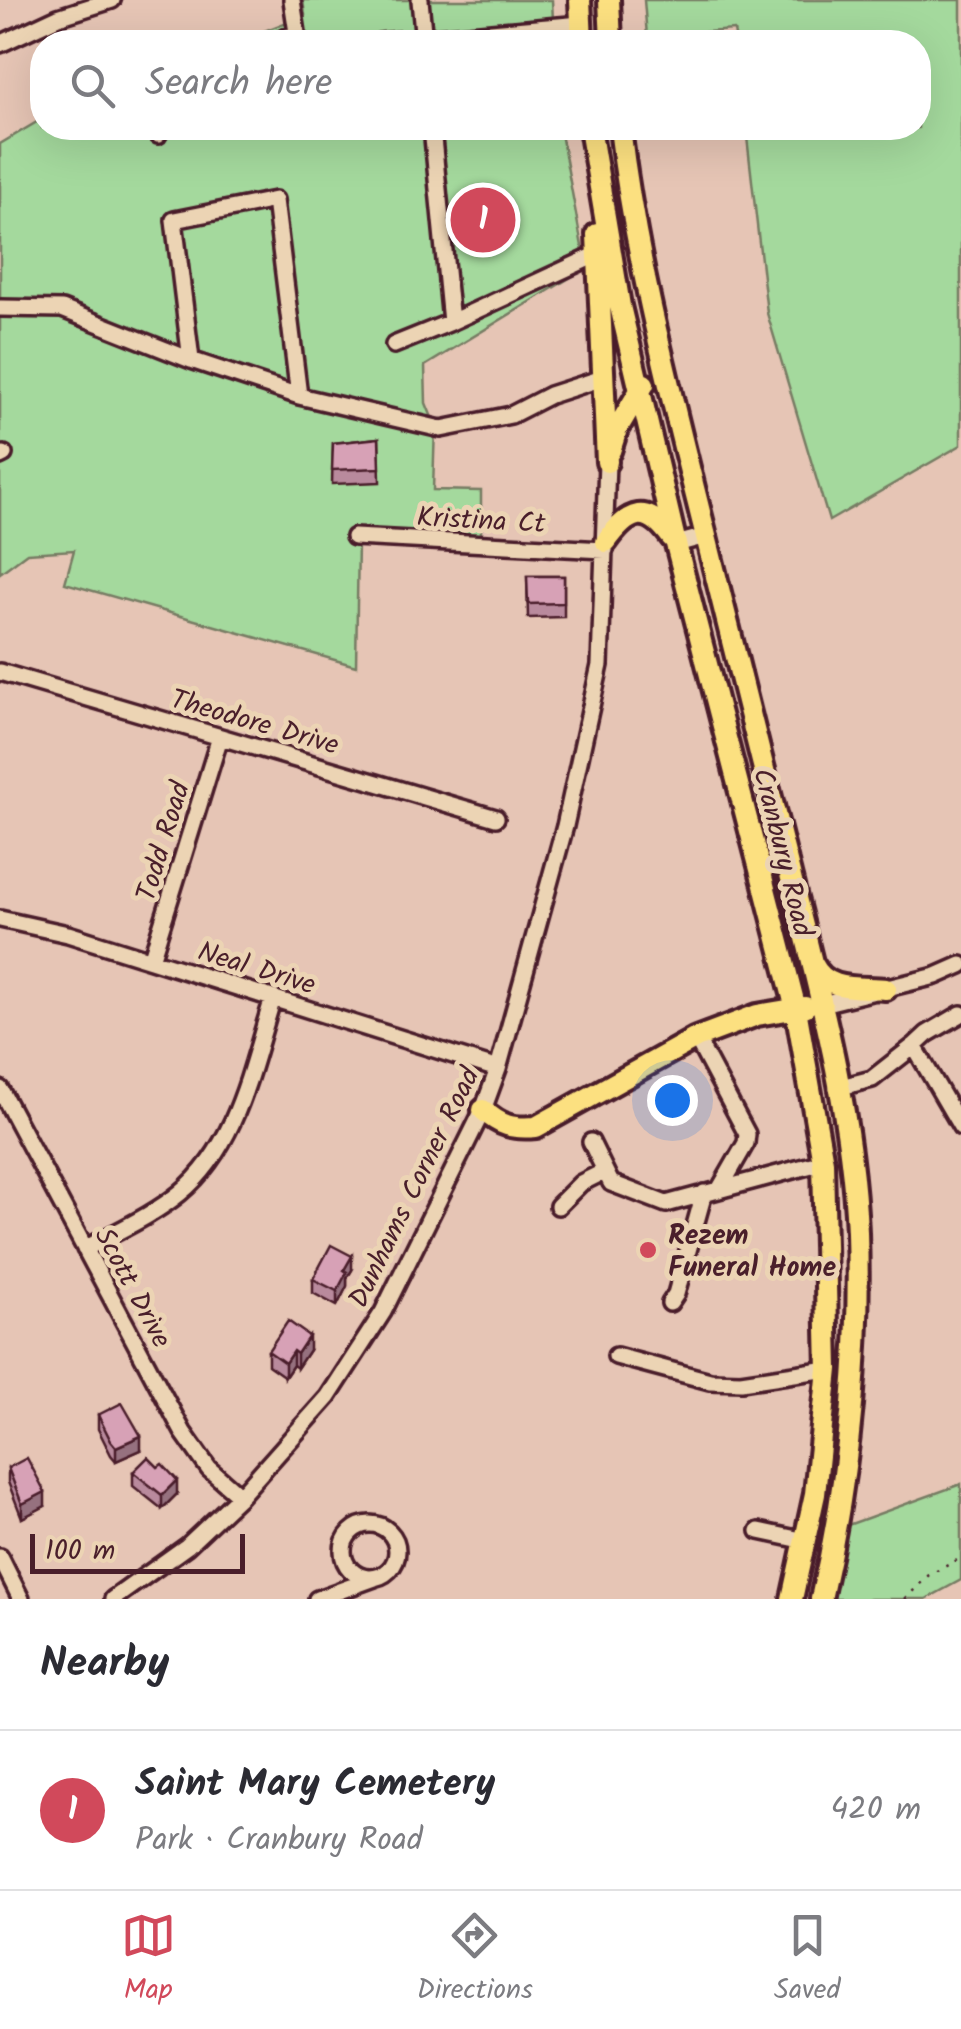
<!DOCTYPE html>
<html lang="en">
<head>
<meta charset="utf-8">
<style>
	body { margin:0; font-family:Kalam,sans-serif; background:#f2f2f3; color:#2b2b33 }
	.scale { position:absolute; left:30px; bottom:25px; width:215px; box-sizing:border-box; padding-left:10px; border:5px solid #4a1f2b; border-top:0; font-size:28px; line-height:35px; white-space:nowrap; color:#4a1f2b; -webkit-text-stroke:8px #ecd4b4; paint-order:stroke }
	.you { position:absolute; left:672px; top:1100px; width:35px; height:35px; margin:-25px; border:8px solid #fff; border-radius:50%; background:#1a73e8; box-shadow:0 0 0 15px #1a73e833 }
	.badge { display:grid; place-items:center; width:65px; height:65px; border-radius:50%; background:#d1495b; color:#fff; font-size:32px; font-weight:700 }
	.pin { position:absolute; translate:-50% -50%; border:5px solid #fff; box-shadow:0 2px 10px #0006 }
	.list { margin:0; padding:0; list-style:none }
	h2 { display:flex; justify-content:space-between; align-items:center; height:130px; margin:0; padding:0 40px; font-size:42px }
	h2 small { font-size:32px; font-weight:400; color:#7c7c81 }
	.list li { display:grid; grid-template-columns:65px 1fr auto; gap:30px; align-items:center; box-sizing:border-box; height:160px; padding:0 40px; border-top:2px solid #e1e1e2 }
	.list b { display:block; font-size:38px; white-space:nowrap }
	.list p { margin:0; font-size:32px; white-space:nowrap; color:#7c7c81 }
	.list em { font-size:32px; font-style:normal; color:#7c7c81 }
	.icon { flex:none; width:55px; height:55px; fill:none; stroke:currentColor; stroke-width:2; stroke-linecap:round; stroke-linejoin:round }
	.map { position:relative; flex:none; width:961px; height:1599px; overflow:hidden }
	.search { position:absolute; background:#fff; box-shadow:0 10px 40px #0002; left:30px; right:30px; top:30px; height:110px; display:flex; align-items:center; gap:25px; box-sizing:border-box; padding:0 35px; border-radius:40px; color:#7c7c81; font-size:38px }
	.sheet { height:290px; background:#fff }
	nav { display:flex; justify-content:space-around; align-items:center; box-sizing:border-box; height:140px; border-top:2px solid #e1e1e2; background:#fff; font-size:28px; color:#7c7c81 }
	nav a { display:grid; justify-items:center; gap:5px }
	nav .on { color:#d1495b }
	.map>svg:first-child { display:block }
</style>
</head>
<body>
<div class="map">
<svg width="961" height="1599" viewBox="0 0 961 1599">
	<rect width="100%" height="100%" fill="#e6c5b5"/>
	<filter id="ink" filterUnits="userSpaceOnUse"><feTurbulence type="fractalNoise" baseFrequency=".01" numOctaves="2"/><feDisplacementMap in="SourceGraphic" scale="20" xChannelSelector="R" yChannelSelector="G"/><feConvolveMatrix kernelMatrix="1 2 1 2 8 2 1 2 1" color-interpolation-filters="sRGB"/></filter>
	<g filter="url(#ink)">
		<path fill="#a4d99d" stroke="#777c64" stroke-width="2.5" d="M303,0H552L554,42H236L305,15Z
			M644,0H961V445L829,521L767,313L746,128H918V42H736L734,30L647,36Z
			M42,119V128H560L586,268L425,366L426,403L435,425L433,490L481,491V540L358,541L356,666L65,583L74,550L27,553L0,573V144Z
			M961,1484V1580L926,1599H820L837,1529Z"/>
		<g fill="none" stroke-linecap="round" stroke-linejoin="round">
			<g stroke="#4a1f2b" stroke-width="22">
				<path id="minor" d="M420,0L424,42
					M275,42L297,33L292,0
					M380,42L581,24
					M0,44L58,17L112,0
					M155,128L158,135
					M432,128L451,322L598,254
					M0,308L62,309L191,360
					M394,345L451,322
					M299,396L191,360L174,220L275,200L299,396L441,429L511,415L550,395L603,378
					M0,456L4,454
					M354,537L605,550
					M676,544L706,536
					M0,672L496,818
					M0,919L68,934L498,1069
					M151,960L220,737
					M822,1004L936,976L961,965
					M696,1038L747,1134L746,1143L719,1190
					M913,1047L927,1034L961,1014
					M837,1088L872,1079L914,1046L961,1127
					M0,1089L183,1432L209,1469L240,1496
					M591,1142L611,1183L666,1204L823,1162
					M558,1206L581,1183L605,1171
					M85,1249C117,1231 152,1216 180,1193C238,1145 251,1067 273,998
					M670,1303L676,1294L704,1193
					M616,1356L710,1381L741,1382L828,1369
					M343 1551a27 27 0 1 1 54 0a27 27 0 1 1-54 0Z
					M759,1531L806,1541
					M0,1557L21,1599
					M113,1599L187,1546L240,1496L328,1397L383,1312L483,1110L498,1069L565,826L600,665L607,462
					M317,1599L375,1578"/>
			</g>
			<g stroke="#4a1f2b" stroke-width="28">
				<path id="major" d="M580,0L582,42
					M609,0L611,42
					M590,128L620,306L676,544L796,1009L823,1162L828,1369L815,1494L792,1599
					M620,128C635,253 666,374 696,496C727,618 757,740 787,862C817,983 852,1108 857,1232C861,1358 849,1477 821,1599
					M597,234L607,462
					M610,451L617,429L644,384
					M606,542C629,510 647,503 672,538
					M813,964C827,993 859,986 886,989
					M483,1110C501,1126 512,1129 536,1127L696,1038L757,1015L805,1007"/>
			</g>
			<path stroke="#4a1f2b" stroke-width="2.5" stroke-dasharray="2.5 8" stroke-linecap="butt" d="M905,1599L929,1575L961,1558"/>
			<use href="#minor" stroke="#ecd4b4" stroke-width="15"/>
			<use href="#major" stroke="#fce080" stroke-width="20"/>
		</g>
		<path fill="#b98a9d" stroke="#4a1f2b" stroke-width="2.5" d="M379,438L380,482L332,484L333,443Z
			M527,576H564V617L528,618Z
			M352,1270L347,1278V1286L337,1306L313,1293V1279Z
			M309,1350L297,1368L293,1365L285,1377L268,1365V1351Z
			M98,1415L141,1450L116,1461L111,1455L98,1429Z
			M8,1468L45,1506L22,1518L8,1482Z
			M133,1472L177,1494L162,1509L133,1486Z"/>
		<path fill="#96717f" stroke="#4a1f2b" stroke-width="2.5" d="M352,1256V1270L347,1278V1286L337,1306V1291L344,1270Z
			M309,1336V1350L297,1368V1354Z
			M293,1351V1365L285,1377V1363Z
			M141,1436V1450L116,1461V1447Z
			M177,1480V1494L162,1509V1495Z
			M45,1492V1506L22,1518V1504Z"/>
		<path fill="#d7a1b6" stroke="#4a1f2b" stroke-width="2.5" d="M379,438L380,468L332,470L333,443Z
			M527,576H564V603L528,604Z
			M331,1245L352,1256L344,1270L347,1272L337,1291L313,1279Z
			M288,1321L309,1336L297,1354L293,1351L285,1363L268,1351Z
			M122,1403L141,1436L116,1447L111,1441L98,1415Z
			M148,1457L158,1467L162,1464L177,1480L162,1495L133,1472Z
			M27,1458L45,1492L22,1504L8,1468Z"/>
	</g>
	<circle fill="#d1495b" stroke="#ecd4b4" stroke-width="4" cx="648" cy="1250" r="10"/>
	<g text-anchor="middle" stroke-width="10" stroke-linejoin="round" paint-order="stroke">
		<g font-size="28" fill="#4a1f2b" stroke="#ecd4b4">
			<text transform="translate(481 519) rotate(3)" y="10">Kristina Ct</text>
			<text transform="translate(255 721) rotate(16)" y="10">Theodore Drive</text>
			<text transform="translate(162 841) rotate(-73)" y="10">Todd Road</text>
			<text transform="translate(784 852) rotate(76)" y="10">Cranbury Road</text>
			<text transform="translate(257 967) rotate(17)" y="10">Neal Drive</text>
			<text transform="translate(413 1187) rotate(-64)" y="10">Dunhams Corner Road</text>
			<text transform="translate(134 1287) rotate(62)" y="10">Scott Drive</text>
		</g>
		<g font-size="28" font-weight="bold" fill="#4a1f2b" stroke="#ecd4b4" text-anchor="start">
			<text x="668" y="1244">Rezem<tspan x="668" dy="32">Funeral Home</tspan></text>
		</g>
	</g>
</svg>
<div class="scale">100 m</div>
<div class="you"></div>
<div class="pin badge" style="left:483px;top:220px">1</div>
<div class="search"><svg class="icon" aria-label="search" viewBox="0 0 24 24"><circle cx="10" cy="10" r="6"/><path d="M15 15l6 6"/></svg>Search here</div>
</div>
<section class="sheet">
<h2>Nearby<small></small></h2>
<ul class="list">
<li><span class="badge">1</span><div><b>Saint Mary Cemetery</b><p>Park · Cranbury Road</p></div><em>420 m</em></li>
</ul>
</section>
<nav>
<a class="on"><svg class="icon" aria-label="map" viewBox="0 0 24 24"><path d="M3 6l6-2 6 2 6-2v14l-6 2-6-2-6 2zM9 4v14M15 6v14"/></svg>Map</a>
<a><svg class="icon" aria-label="directions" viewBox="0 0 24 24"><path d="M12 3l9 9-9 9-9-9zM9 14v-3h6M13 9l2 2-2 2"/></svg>Directions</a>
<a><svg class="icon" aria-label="saved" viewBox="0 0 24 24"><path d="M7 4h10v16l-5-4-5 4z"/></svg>Saved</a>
</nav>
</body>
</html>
